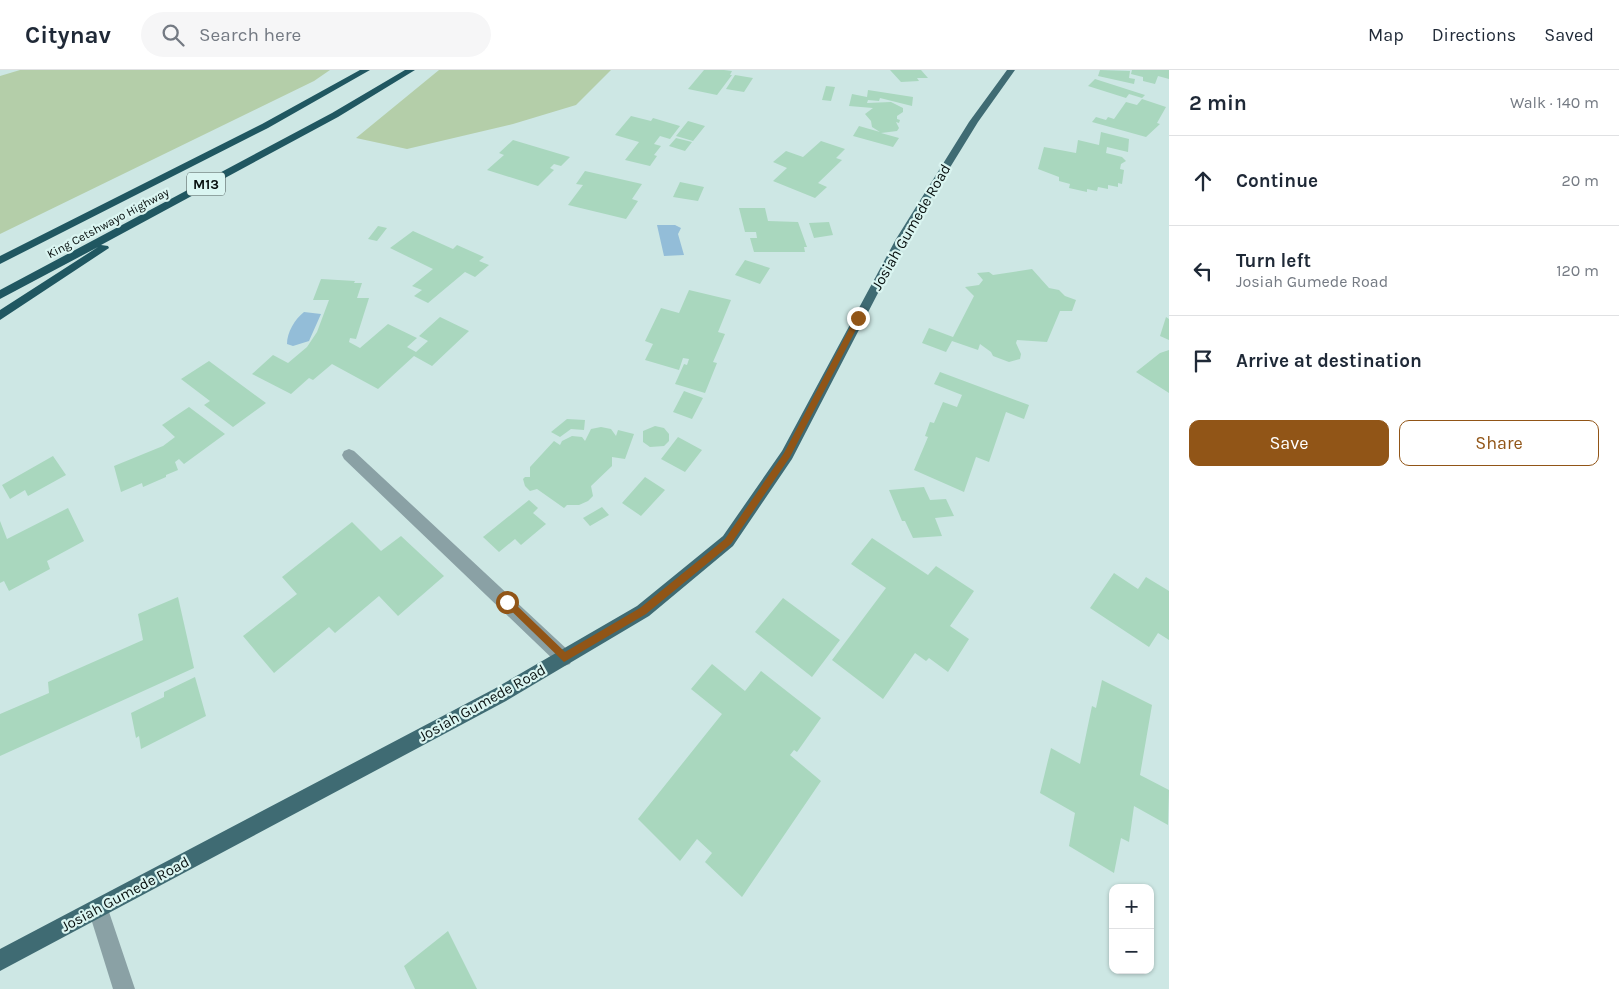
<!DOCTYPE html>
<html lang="en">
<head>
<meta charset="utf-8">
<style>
	body { margin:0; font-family:Karla,sans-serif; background:#f6f6f7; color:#1f2937 }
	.controls { position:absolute; right:15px; bottom:15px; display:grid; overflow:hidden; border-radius:10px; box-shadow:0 1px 4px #0004 }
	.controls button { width:45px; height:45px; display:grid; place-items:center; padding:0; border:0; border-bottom:1px solid #e0e1e3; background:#fff; color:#1f2937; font:25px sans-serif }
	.stop { position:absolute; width:15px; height:15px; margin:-11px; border:4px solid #915517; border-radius:50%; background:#fff }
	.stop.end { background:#915517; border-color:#fff; box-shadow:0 1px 5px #0008 }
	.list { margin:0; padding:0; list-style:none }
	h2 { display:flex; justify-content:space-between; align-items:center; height:65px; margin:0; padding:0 20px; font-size:21px }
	h2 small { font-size:16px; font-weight:400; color:#747a83 }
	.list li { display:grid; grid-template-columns:32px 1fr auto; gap:15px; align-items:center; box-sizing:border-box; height:90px; padding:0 20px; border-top:1px solid #e0e1e3 }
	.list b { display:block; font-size:19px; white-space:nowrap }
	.list p { margin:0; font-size:16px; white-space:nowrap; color:#747a83 }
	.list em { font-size:16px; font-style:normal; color:#747a83 }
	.actions { display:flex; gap:10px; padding:15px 20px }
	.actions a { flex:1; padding:11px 0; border:1px solid #915517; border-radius:10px; text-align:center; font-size:18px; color:#915517 }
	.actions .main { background:#915517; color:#fff }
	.icon { flex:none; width:28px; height:28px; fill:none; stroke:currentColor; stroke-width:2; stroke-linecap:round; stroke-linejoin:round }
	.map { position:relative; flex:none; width:1169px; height:919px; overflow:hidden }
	header { display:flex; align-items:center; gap:30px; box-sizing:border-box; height:70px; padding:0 25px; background:#fff; border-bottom:1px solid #e0e1e3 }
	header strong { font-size:24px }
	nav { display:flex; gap:28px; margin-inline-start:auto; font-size:18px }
	.search { width:350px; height:45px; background:#f6f6f7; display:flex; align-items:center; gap:12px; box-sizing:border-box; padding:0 18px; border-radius:28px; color:#747a83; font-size:19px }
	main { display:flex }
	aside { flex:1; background:#fff }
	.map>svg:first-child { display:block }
</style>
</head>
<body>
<header>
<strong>Citynav</strong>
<div class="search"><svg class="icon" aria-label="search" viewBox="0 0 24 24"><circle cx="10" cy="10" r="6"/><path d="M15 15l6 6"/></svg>Search here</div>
<nav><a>Map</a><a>Directions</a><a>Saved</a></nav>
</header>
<main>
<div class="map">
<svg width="1169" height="919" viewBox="0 0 1169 919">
	<rect width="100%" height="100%" fill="#cde7e4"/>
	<path fill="#b4cea9" d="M20,0H330L314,11L0,164V6Z
		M439,0H611L576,35L513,54L407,79L356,68Z"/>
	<path fill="#93bdd8" d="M657,155H675L681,158L678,164L684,185L664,186Z
		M304,242L321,244L309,271L293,276L287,274C287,262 295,249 304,242Z"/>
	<path fill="#a9d7be" d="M704,0H724L732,1L730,5H732L717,25L688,19Z
		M890,0H921L928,8H917L919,11L901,12Z
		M1100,0L1130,1L1129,8L1135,9L1134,14L1098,6Z
		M1132,0H1169V9L1158,6L1155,14L1143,11V7L1131,4Z
		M735,5L753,8L744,22L726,19Z
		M1095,9L1145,25L1142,28L1129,24L1126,28L1088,16Z
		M826,16L835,17L831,31L822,30Z
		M868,20L913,27L912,36L880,28L879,31L868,30L867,33L891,32L903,38V42L897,46V49L900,50L899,53L896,52L899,58L897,61L881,63L899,68L893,77L853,66L859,56L880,62L872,57L871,51L865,44L873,38L849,36L852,24L867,27Z
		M1142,29L1166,37L1157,53L1160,54L1146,67L1092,52L1096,47L1106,50L1108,47L1114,49L1126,32L1137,35Z
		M631,46L651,51L653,48L680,56L670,69L660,66L654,74L661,76L654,85L657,86L650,96L625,90L639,72L615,65Z
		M688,51L705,56L693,71L676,66Z
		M1101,62L1129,69L1128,82L1107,77L1106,83L1122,87L1126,91L1121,94L1120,99L1124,100L1122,114L1118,113V117L1108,115V119L1098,117L1097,121L1087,119V122L1069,118L1070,114L1059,111V107L1038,99L1044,77L1076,83L1078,70L1099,75Z
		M676,68L692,72L685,81L669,76Z
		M513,70L570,87L561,96L554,94L550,98L554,100L538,116L487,100L504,85L499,83Z
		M821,71L845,79L836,88L842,90L818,113L827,117L815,128L773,111L787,98L773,92L786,81L803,87Z
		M585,101L642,114L632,129L638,131L626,149L568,135L583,115L576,114Z
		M680,112L704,117L698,131L673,127Z
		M739,138H765L768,151L798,152L807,177H804L805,182H754L750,168H757L756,162H745Z
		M829,152L833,165L814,168L809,153Z
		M378,156L387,158L377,171L368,169Z
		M413,161L453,179L457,175L484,187L479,191L489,195L475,207L465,202L428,233L414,226L422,220L412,216L433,199L390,178Z
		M745,190L770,198L760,214L735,205Z
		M1032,199L1049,218L1059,220L1065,226L1076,230L1072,241H1060L1047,272L1017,270L1016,273L1021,284L1020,289L1009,292L993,286L991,282L980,274L978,280L952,271L946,282L922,273L929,258L953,267L974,226L965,217L979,215L983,210L977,203L989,202L993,205Z
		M321,209L355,211L354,213H362L357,228H369L356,269L350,268L349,272L360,278L388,254L417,268L407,277L416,282L428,271L419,266L440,247L469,261L432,296L414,286L378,319L332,294L313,310L309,308L291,324L252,304L273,285L288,293L307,277L317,262L329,230H313Z
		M689,220L731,230L718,262L725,264L713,292L717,293L705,323L675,314L684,294L687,295L689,289L683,288L679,300L645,290L653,274L645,271L661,238L679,243Z
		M1166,247L1169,249V270L1160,266Z
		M1169,280V323L1136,302L1160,283Z
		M209,291L266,333L233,357L204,335L210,331L181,309Z
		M940,302L1029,335L1024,349L1006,342L989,392L976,387L964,422L914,400L928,367L925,366L930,352L934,353L943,332L957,337L962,325L934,314Z
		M684,321L703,328L692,349L673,342Z
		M189,337L225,364L184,394L179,389L175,392L178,400L166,405V407L143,417L142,413L121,422L114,396L163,376L175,367L162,355Z
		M567,349L585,350L584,360L571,359L560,367L551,362Z
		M655,356L664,358L669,364V371L664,376L650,377L643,372V361Z
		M601,357L611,359L616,366L618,360L634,364L625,389L612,387V396L591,416L593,426L588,431L579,435H567L564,438L537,419L530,421L525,416L523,409L525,407H530V397L554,371L560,375L562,371L572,366L582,367L585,371L591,359Z
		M678,367L702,380L685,402L661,389Z
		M53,386L66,405L28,426L25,420L10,429L2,415Z
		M645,407L665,420L641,446L622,433Z
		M924,417L930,430L946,429L954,446L935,448L942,466L913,468L905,451H902L889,420Z
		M529,430L538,438L533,443L546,454L521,475L515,469L499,482L483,467Z
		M602,437L609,445L590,456L583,448Z
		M68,438L84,471L47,491L50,499L9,521L4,511L0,513V451L7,469Z
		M352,452L381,481L401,466L444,506L398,546L379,526L335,563L329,557L274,603L243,566L297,524L282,507Z
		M872,468L928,505L936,496L974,521L950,556L969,569L948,602L929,588L926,591L915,583L883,629L832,590L886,518L851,494Z
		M1114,503L1138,519L1146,507L1169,521V570L1158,563L1149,577L1090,538Z
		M178,527L194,598L0,686V644L49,623L48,612L143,570L138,544Z
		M783,528L840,570L812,607L755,562Z
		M712,594L745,621L761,601L821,648L797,682L794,680L790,685L821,711L742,827L705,792L712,783L697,769L680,791L638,749L722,644L691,619Z
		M195,607L206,646L141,679L139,666L136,668L131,643L164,627V622Z
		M1102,610L1152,635L1140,705L1169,720L1168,755L1134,736L1129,772L1121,768L1114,803L1069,776L1075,743L1040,723L1051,678L1080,694L1092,636L1096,638Z
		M448,861L477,919H415L404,896Z"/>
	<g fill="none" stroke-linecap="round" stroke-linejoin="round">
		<path fill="#8aa1a5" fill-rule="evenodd" d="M349,379L354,381L570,582L572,588L570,594L564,596L558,594L344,389L342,385L344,381Z
			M98,829L105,832L108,839L135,919H113L88,839L91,832Z"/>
		<path fill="#3f6b73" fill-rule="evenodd" d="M1007,0H1015L978,52L906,169L792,389L733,476L649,546L506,631L0,901V879L494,619L637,536L723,466L782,381L896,169L969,52Z"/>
		<path fill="#205761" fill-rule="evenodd" d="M360,0H370L268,58L0,194V186L262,54Z
			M405,0H415L338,47L101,175L108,176L109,178L0,250V240L98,177L0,229V220L332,43Z"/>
	</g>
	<path fill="#915517" d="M858,246L862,248L790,387L731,474L646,544L564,592L504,534V529H510L565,582L640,538L725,469L784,383L855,248Z"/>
	<g text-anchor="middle" stroke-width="4.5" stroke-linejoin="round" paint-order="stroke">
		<g font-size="12" fill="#060e0d" stroke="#daf5f1">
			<text transform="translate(108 153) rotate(-28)" y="4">King Cetshwayo Highway</text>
		</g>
		<rect fill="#daf5f1" stroke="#465351" stroke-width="1" x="187" y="102.5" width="38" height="23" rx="4"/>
		<g font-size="14" font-weight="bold" fill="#060e0d">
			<text x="206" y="119">M13</text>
		</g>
		<g font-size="15" fill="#060e0d" stroke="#daf5f1">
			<text transform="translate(911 157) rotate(-60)" y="5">Josiah Gumede Road</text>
			<text transform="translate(482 633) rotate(-29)" y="5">Josiah Gumede Road</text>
			<text transform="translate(125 824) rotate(-28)" y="5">Josiah Gumede Road</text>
		</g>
	</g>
</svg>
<div class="controls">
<button>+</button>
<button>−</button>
</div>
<div class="stop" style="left:507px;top:532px"></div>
<div class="stop end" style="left:858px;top:248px"></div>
</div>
<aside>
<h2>2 min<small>Walk · 140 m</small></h2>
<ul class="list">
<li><svg class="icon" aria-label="ahead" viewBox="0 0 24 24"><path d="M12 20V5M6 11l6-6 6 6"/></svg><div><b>Continue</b></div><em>20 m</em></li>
<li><svg class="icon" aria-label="left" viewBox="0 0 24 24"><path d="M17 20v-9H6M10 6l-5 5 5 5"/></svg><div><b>Turn left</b><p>Josiah Gumede Road</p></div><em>120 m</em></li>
<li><svg class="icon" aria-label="arrive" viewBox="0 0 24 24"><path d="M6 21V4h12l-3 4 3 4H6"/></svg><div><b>Arrive at destination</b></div></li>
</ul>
<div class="actions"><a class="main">Save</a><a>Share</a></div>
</aside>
</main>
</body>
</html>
